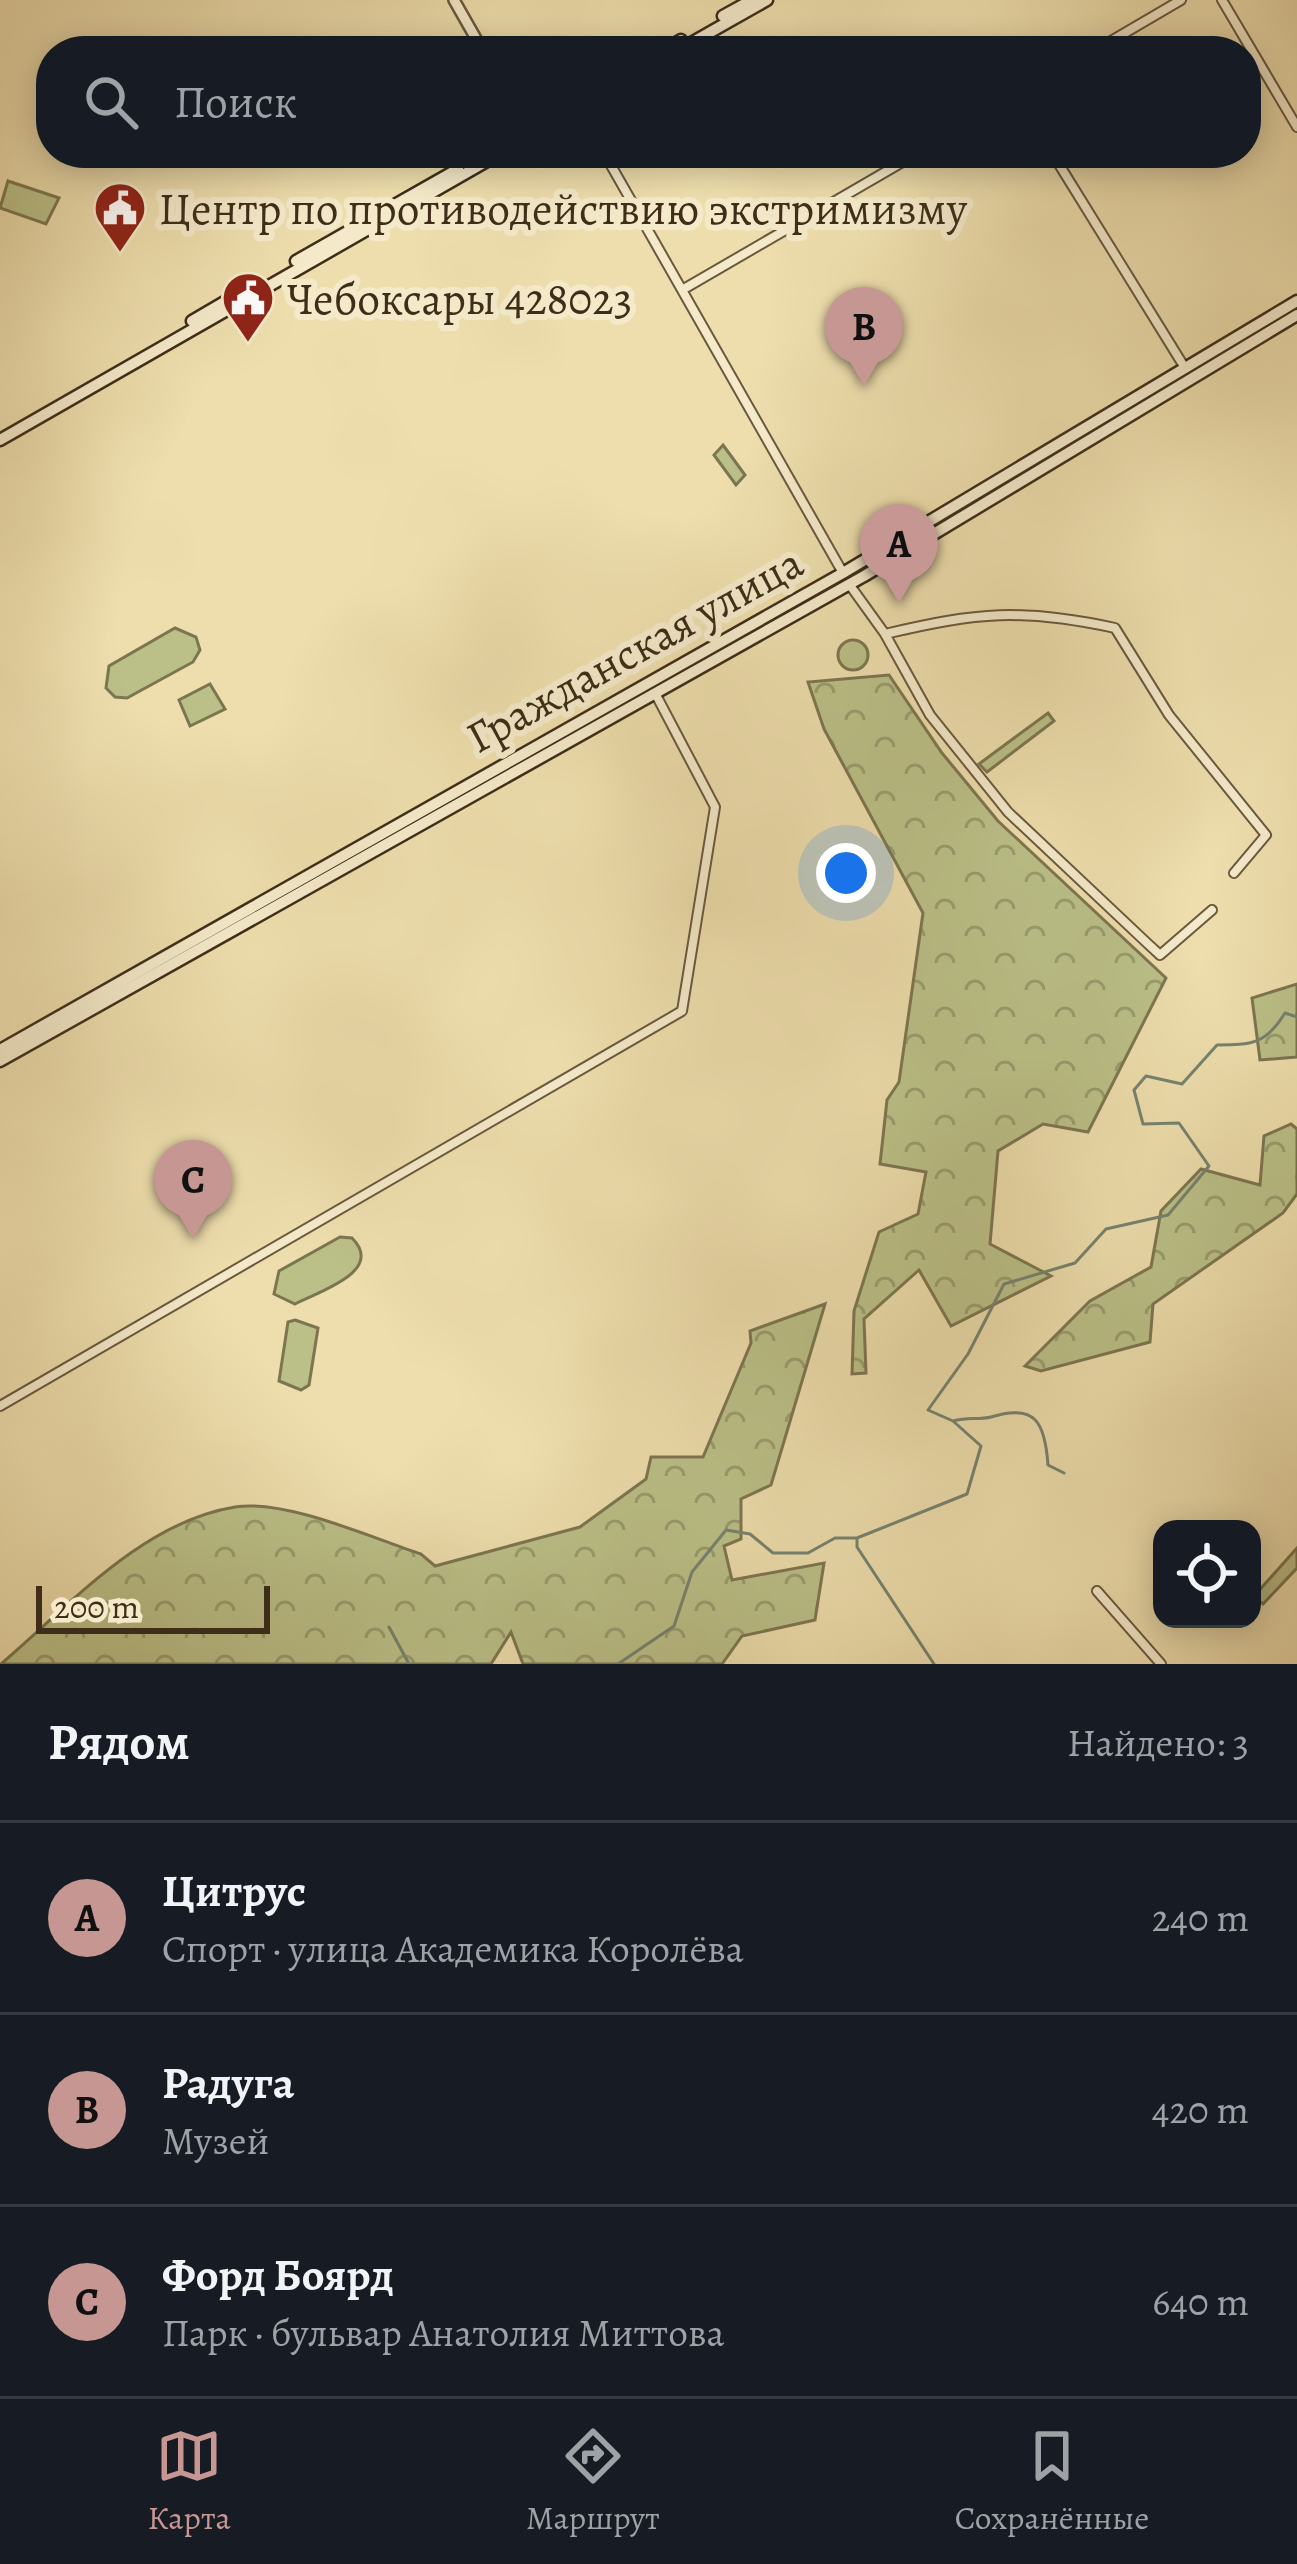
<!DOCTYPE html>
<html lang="ru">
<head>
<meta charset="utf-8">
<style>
	body { margin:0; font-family:Alegreya,serif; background:#242831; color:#f1f3f6 }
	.controls { position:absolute; right:36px; bottom:36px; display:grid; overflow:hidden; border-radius:24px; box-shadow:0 6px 30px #0003 }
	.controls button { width:108px; height:108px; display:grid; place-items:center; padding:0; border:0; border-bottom:3px solid #363941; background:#171b24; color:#f1f3f6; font:60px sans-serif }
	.scale { position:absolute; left:36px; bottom:30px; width:234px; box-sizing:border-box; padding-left:12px; border:6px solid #3e2d19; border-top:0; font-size:33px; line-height:42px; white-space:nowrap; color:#3e2d19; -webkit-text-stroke:9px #f4eaca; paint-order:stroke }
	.you { position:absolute; left:846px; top:873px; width:42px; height:42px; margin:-30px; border:9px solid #fff; border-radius:50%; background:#1a73e8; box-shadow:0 0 0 18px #1a73e833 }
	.badge { display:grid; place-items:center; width:78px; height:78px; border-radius:50%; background:#c59692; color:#111; font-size:39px; font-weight:700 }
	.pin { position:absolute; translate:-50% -99px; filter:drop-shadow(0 3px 6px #0008) }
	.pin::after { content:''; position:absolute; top:63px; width:42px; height:36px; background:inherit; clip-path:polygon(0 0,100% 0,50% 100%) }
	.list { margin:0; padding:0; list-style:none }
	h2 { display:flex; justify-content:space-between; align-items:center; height:156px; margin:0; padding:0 48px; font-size:51px }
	h2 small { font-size:39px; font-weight:400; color:#9ea1a6 }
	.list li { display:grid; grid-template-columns:78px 1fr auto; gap:36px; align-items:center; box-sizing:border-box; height:192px; padding:0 48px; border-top:3px solid #363941 }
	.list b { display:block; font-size:45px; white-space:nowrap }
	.list p { margin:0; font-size:39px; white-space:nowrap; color:#9ea1a6 }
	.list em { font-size:39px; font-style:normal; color:#9ea1a6 }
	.icon { flex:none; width:66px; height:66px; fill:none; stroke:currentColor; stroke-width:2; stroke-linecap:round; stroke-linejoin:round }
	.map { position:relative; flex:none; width:1297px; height:1664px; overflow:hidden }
	.search { position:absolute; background:#171b24; box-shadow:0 6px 30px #0003; left:36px; right:36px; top:36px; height:132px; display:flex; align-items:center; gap:30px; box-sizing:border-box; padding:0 42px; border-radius:48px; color:#9ea1a6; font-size:45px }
	.sheet { height:732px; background:#171b24 }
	nav { display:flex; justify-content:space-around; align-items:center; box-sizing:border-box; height:168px; border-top:3px solid #363941; background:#171b24; font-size:33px; color:#9ea1a6 }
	nav a { display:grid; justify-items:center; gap:6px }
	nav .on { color:#c59692 }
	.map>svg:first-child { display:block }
</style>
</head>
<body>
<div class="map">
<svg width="1297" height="1664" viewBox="0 0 1297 1664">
	<defs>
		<pattern id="forest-crowns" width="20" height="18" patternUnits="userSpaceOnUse" patternTransform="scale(3)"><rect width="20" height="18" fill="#bbc088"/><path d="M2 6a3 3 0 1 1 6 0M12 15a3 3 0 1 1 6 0" fill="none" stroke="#999c6e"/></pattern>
	</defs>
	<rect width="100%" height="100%" fill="#eedead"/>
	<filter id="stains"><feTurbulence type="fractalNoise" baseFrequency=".00167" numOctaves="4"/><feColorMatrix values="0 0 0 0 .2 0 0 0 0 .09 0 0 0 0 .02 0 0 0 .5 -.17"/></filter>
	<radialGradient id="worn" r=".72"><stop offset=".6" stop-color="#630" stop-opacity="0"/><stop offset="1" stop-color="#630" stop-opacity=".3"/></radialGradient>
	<path fill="url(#forest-crowns)" stroke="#7c7650" stroke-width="3" d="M889,675L942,753L998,821L1166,978L1088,1132L1043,1124L998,1151L990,1244L1051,1276L951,1326L919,1270L864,1319L866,1373L852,1374L854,1311L879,1232L918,1214L926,1172L880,1164L887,1100L899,1082L923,913L824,729L808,682Z
		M1297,984V1057L1260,1060L1252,998Z
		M1291,1124L1297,1129V1194L1283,1213L1153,1304L1150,1342L1041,1371L1025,1366L1090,1301L1151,1267L1161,1211L1201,1169L1260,1185L1264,1136Z
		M825,1304L771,1485L741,1499V1539L724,1546L732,1580L824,1563L815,1620L742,1636L722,1664H523L511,1632L491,1664H1C69,1606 142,1522 235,1507C286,1499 372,1538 421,1554L435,1566L580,1527L646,1479L651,1457H703L751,1343L750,1331Z"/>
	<path fill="#bbc088" stroke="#7c7650" stroke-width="3" d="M8,181L59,198L46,224L0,208Z
		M723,445L745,475L736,485L714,455Z
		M175,628L196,637L200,650L193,662L127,698L115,697L106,688L109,666Z
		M838 655a15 15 0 1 1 30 0a15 15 0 1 1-30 0Z
		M210,684L225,709L190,726L179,700Z
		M1048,713L1054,721L987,772L979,764Z
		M340,1237L352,1238C385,1271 320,1291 295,1304L274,1294L279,1271Z
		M295,1320L318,1328L309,1385L301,1390L279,1381L288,1322Z
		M1297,1548V1568L1263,1604L1254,1596Z"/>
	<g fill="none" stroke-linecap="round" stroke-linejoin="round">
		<path stroke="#75836f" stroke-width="3" d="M953,1421C967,1417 979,1420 991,1417C1036,1403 1045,1423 1048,1465L1064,1473
			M857,1539V1547L934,1664
			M389,1627L409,1664
			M618,1664L674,1626L692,1572L726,1530L750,1534L773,1553H808L835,1538H857L967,1494L981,1446L953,1421L928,1410L968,1354L1004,1284L1075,1263L1106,1229L1168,1215L1209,1166L1179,1123L1143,1124L1134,1090L1146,1076L1182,1084L1217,1045C1252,1045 1266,1044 1285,1013L1297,1017"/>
		<g stroke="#6a593e" stroke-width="12">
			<path id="minor" d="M1222,0L1297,127
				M1094,51L1181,0
				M604,153L843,573
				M1052,153L1185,368
				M682,290L918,153
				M849,584L885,634L930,715L1008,812L1147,943L1160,955L1212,910
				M885,634C978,612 1021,608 1115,628L1169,715L1266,835L1234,873
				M0,1406L682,1011L715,807L655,693
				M1097,1591L1161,1664"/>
		</g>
		<g stroke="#6a593e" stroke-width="14">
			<path id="tertiary" d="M454,0L483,51"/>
		</g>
		<g stroke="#3e2d19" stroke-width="15">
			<path id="secondary" d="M723,16L752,0
				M663,51L681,40
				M677,51L767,0
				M296,261L458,169
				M192,321L233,297
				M0,440L501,153
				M0,1050L843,573L1297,301
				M0,1061L864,576L1297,315"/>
		</g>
		<use href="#minor" stroke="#f4eaca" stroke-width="8"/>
		<use href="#tertiary" stroke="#f4eaca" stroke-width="9"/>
		<use href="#secondary" stroke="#f4eaca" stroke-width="10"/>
	</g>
	<defs>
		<g id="civic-pin" transform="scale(2.7)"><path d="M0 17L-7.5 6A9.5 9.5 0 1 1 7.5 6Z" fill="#8f2418" stroke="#f4eaca"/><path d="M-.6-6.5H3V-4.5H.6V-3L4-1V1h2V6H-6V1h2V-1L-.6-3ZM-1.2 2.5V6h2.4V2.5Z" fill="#fff"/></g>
	</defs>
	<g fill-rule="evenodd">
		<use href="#civic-pin" x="120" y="208"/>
		<use href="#civic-pin" x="248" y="298"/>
	</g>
	<g text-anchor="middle" stroke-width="12" stroke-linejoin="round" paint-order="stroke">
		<g font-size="45" fill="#3e2d19" stroke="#f4eaca" text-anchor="start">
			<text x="159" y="224">Центр по противодействию экстримизму</text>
			<text x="287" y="314">Чебоксары 428023</text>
		</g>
		<g font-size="45" fill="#3e2d19" stroke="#f4eaca">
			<text transform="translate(634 649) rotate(-29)" y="16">Гражданская улица</text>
		</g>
	</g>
	<rect width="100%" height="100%" filter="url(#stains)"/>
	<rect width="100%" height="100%" fill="url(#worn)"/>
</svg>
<div class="controls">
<button><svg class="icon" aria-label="locate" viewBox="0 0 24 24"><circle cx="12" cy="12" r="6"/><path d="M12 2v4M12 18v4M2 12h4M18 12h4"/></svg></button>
</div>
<div class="scale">200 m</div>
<div class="you"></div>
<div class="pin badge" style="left:899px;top:603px">A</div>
<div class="pin badge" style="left:864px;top:386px">B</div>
<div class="pin badge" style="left:193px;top:1239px">C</div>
<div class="search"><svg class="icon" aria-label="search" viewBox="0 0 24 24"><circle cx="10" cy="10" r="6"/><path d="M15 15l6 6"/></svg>Поиск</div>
</div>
<section class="sheet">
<h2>Рядом<small>Найдено: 3</small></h2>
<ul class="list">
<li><span class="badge">A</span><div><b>Цитрус</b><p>Спорт · улица Академика Королёва</p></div><em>240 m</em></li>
<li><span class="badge">B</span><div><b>Радуга</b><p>Музей</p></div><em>420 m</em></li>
<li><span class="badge">C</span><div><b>Форд Боярд</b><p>Парк · бульвар Анатолия Миттова</p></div><em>640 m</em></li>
</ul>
</section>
<nav>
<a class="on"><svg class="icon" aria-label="map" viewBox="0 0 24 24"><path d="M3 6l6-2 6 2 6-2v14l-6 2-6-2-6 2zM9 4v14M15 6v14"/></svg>Карта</a>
<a><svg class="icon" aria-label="directions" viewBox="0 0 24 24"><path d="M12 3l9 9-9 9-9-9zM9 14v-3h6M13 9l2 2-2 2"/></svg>Маршрут</a>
<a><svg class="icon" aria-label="saved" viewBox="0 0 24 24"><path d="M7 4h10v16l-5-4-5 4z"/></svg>Сохранённые</a>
</nav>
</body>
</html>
